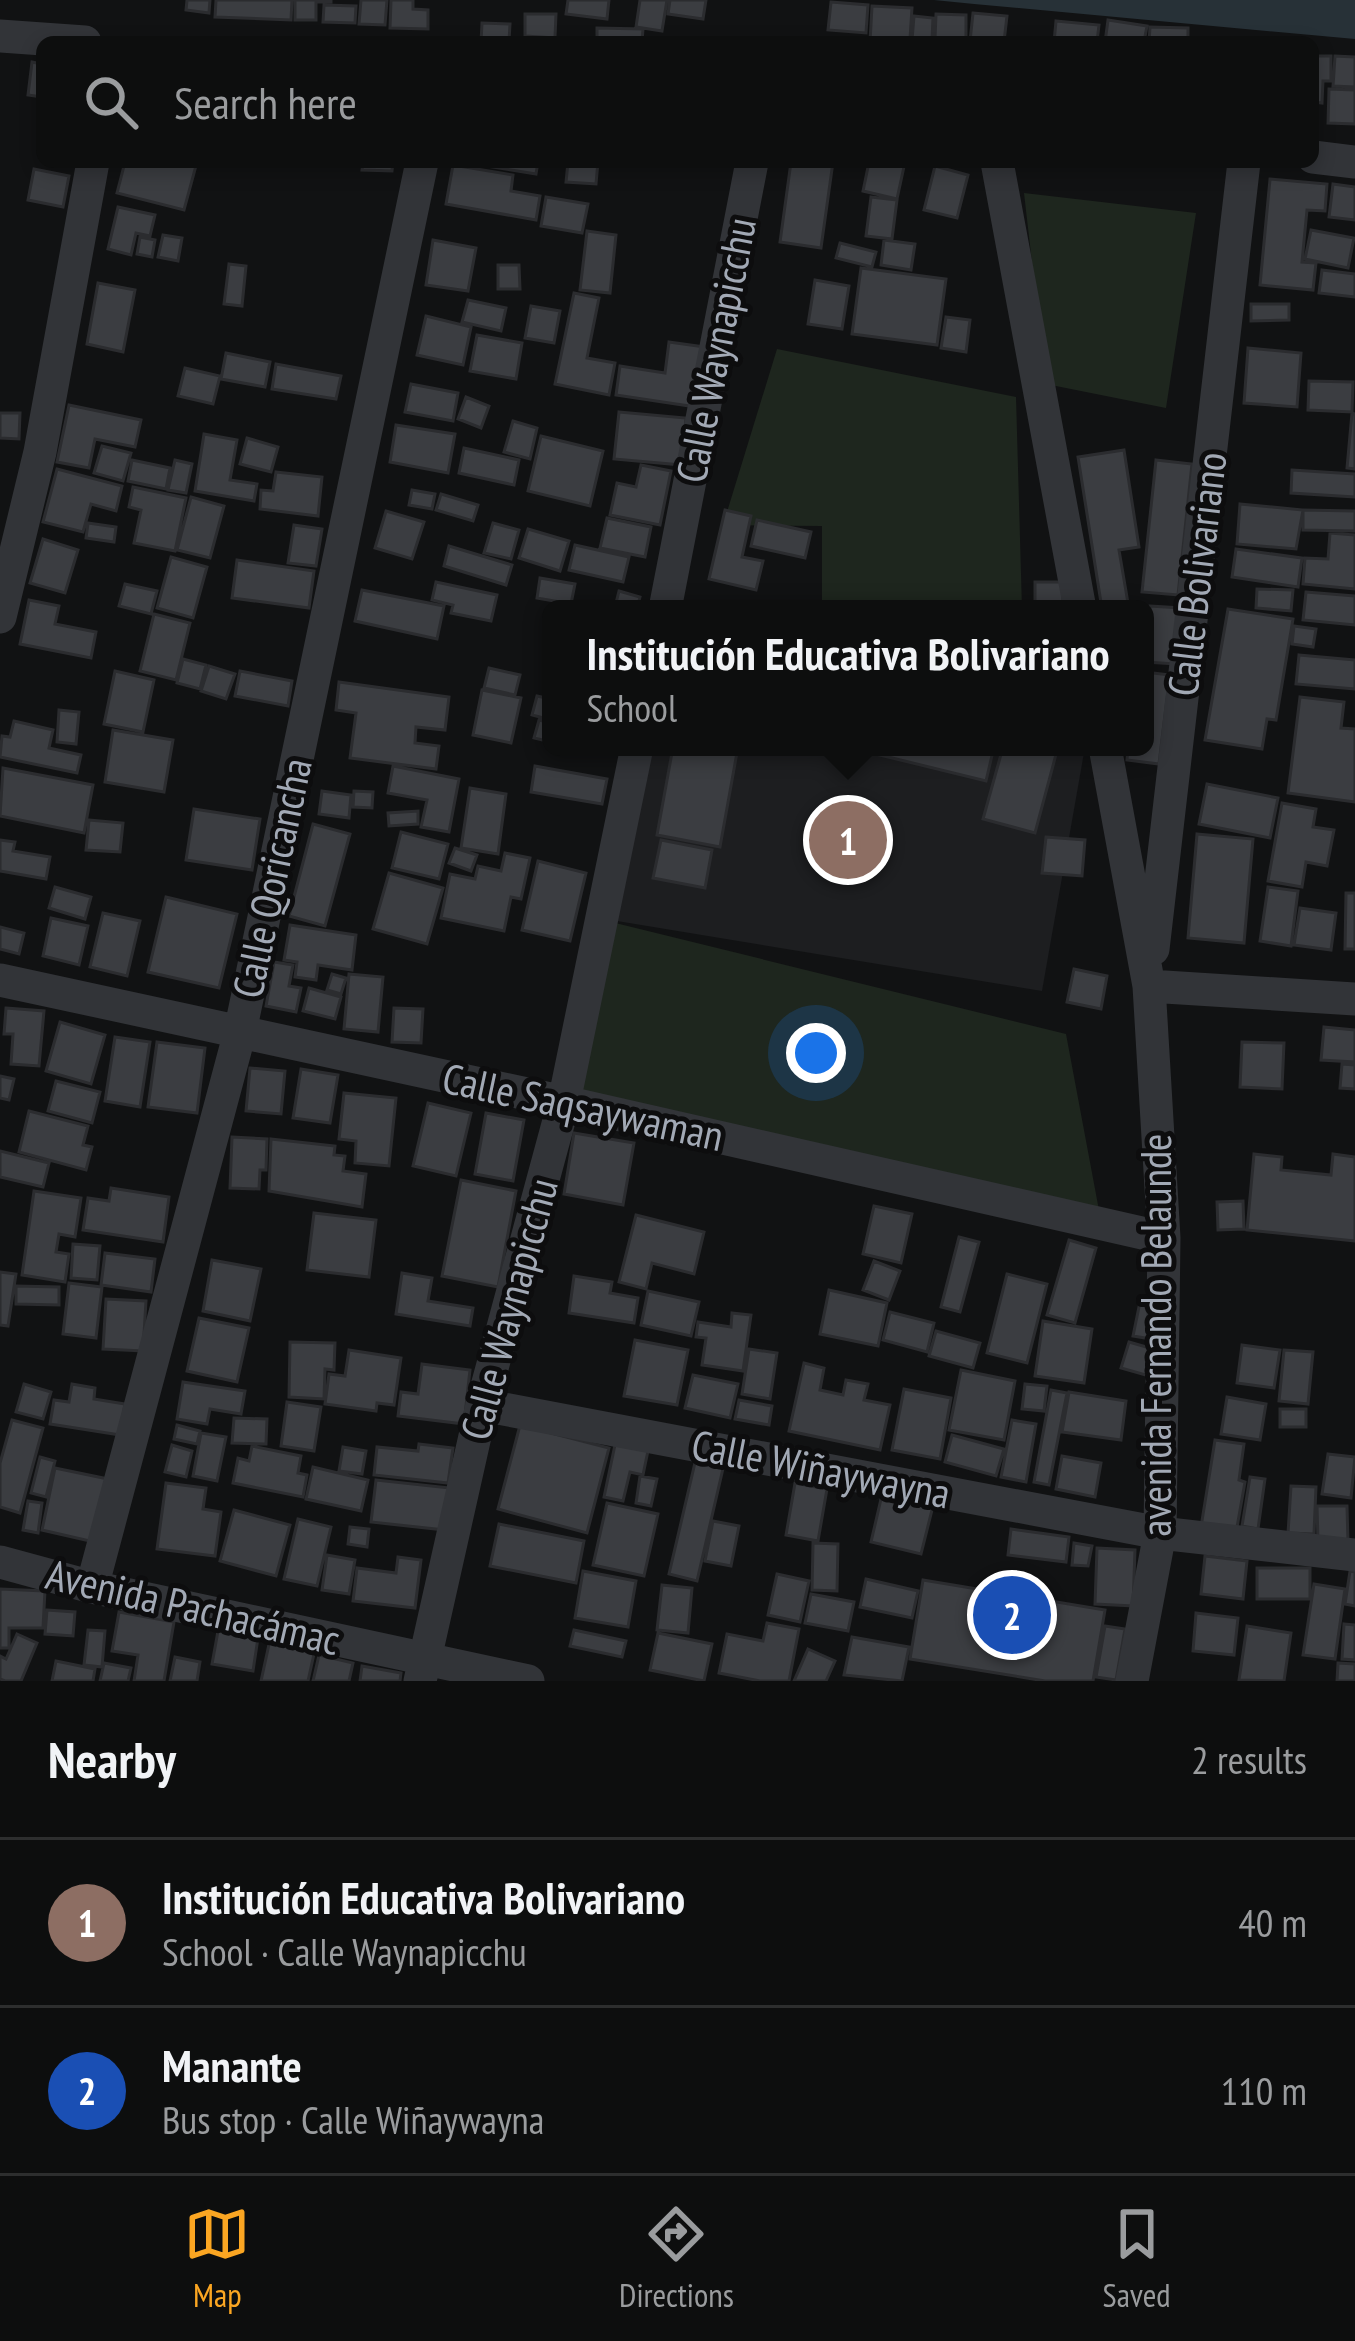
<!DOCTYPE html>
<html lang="en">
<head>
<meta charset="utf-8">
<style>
	body { margin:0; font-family:"PT Sans Narrow",sans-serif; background:#1b1c1c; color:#f1f3f6 }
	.you { position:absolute; left:816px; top:1053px; width:42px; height:42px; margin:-30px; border:9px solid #fff; border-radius:50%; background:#1a73e8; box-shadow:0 0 0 18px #1a73e833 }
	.badge { display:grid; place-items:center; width:78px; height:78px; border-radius:50%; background:#fba622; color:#fff; font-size:39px; font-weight:700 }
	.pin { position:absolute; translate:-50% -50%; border:6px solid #fff; box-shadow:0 3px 12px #0006 }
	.popup { position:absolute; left:542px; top:600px; width:612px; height:156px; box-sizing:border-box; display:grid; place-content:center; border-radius:18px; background:#0d0e0e; filter:drop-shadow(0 3px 9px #0005); font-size:39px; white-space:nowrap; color:#9a9c9e }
	.popup b { font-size:45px; color:#f1f3f6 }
	.popup::after { content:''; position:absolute; left:50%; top:100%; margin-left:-24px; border:24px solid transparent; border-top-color:#0d0e0e }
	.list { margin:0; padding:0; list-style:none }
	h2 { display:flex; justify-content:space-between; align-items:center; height:156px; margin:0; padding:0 48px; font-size:51px }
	h2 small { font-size:39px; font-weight:400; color:#9a9c9e }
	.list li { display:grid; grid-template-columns:78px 1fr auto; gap:36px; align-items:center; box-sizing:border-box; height:168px; padding:0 48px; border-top:3px solid #2d2e2e }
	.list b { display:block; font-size:45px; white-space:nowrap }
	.list p { margin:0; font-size:39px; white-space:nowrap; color:#9a9c9e }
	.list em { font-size:39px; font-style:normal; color:#9a9c9e }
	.icon { flex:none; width:66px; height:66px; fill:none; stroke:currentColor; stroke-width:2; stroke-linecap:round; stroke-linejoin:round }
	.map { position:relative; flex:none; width:1355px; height:1681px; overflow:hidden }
	.search { position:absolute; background:#0d0e0e; box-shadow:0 6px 18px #0003; left:36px; right:36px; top:36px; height:132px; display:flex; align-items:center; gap:30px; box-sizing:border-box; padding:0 42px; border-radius:18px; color:#9a9c9e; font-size:45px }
	.sheet { height:492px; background:#0d0e0e }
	nav { display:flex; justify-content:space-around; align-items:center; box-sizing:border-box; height:168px; border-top:3px solid #2d2e2e; background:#0d0e0e; font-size:33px; color:#9a9c9e }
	nav a { display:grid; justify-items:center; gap:6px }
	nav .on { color:#fba622 }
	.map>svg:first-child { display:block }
</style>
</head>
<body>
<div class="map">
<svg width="1355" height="1681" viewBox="0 0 1355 1681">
	<rect width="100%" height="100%" fill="#111213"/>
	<path fill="#1d1e20" d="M642,747H1085L1042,991L617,921Z"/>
	<path fill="#1e261e" d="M1024,193L1196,213L1166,408L1046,384Z
		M777,349L1016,397L1022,609H822V526L723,525Z
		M595,918L1066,1034L1101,1221L556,1100Z"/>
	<path fill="#273137" d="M934,0H1355V39L974,4Z"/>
	<path fill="#3b3d41" stroke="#2b2c2f" stroke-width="3" d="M187,0H210L209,13L186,10Z
		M216,0H292L291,20L215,17Z
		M295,0H331V2H316V20H295Z
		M361,0H387L385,25L359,24Z
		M391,0H413V9L428,10V29L390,28Z
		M568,0H609L607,19L566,14Z
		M640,0H667L662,31L636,27Z
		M670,0H706L703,19L668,14Z
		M831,2L868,5L866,33L828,30Z
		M324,5L356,6L355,23L323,22Z
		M872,6L912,8L910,39L870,42Z
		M973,13L1007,16L1004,42L970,41Z
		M525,14H556L555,38L525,36Z
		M936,14L966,15V38H935Z
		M914,16L933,18L932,41L912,40Z
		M1108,20L1147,26L1144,42H1105Z
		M1056,21L1099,25L1097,42H1054Z
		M482,23L510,24L509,42H481Z
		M1150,27L1188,28V42H1149Z
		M597,28L643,29L642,42H597Z
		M1313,56H1331V81H1323L1322,103L1313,102Z
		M1335,56L1355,57V87L1333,86Z
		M32,62L42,64V97L28,95Z
		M1329,89L1355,90V124L1328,123Z
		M125,162H197L184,210L117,193Z
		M363,162H393L392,171L362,170Z
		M461,162H538L536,174Z
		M568,162H598L596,184L566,182Z
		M791,162H833L821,248L780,242Z
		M869,162H905L897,199L863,191Z
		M453,165L513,175L511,191L540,196L536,220L446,204Z
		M935,166L968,175L957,218L924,210Z
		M34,169L69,176L63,207L28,200Z
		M1270,179L1327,184L1325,211L1307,210L1302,262L1316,263L1313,290L1260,285Z
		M1333,184L1355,187V220L1329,217Z
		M546,197L588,204L582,233L541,226Z
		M871,197L897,200L892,239L866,236Z
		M118,207L155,215L150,236L136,233L131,255L108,249Z
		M1311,230L1354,238L1348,268L1305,259Z
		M587,231L616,235L610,293L580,290Z
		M163,235L182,238L178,261L158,257Z
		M140,237L155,240L152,257L137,254Z
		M433,240L476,248L468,291L426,285Z
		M884,240L915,244L911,270L881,265Z
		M840,243L876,252L872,267L836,258Z
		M229,264L246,266L242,306L224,304Z
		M498,265H519L520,289H498Z
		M861,268L946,279L937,345L852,334Z
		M1322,270L1355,274V297L1319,293Z
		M815,280L849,286L842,329L808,324Z
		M98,283L135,290L123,352L87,344Z
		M574,293L599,298L587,358L615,363L609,395L555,384Z
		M468,300L506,308L501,331L462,322Z
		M1251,304H1289V320L1251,321Z
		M531,306L560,311L554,343L525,338Z
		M426,316L471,327L463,365L417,355Z
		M946,317L970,320L966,352L941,348Z
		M477,335L522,343L516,379L470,371Z
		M669,342L705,347L696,407L616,395L620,366L665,373Z
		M1248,348L1301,353L1297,407L1244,403Z
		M226,353L270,362L265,387L221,379Z
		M276,364L341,376L336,399L272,389Z
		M185,368L220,376L213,404L178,396Z
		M1309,381L1353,382L1352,412L1308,410Z
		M411,384L458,393L453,421L405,412Z
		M466,397L489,406L481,428L458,419Z
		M69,405L141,420L135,447L95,439L89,468L57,462Z
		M619,412L686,418L682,465L614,459Z
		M0,413H20L19,439L0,438Z
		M1352,413L1355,414V469L1347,468Z
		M513,421L537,428L530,459L504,452Z
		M396,425L455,434L448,473L390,462Z
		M204,434L237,440L230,480L257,484L254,501L195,491Z
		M541,436L603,451L590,506L528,491Z
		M247,438L278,447L271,472L240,464Z
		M102,446L131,453L123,481L94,473Z
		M464,448L519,460L514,485L459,473Z
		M1124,450L1139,547L1119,550L1129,609H1102L1078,457Z
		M132,460L170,468L166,489L128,481Z
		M175,460L192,464L186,493L168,490Z
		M1156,460L1192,464L1178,595L1142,592Z
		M641,465L671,471L660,525L610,515L617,483L636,487Z
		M57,469L122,486L116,511L91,504L83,532L43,522Z
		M1292,470L1355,474V497L1291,493Z
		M276,472L322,477L318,516L260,509L261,490L273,491Z
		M133,487L186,498L175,551L134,543L141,510L129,507Z
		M412,490L435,494L432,509L409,505Z
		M441,494L478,505L473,521L436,510Z
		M191,497L224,506L210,558L177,550Z
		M1240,504L1303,510L1296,549L1237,544Z
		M725,510L751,516L742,557L763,561L756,590L709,579Z
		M1303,510L1355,511V531L1303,530Z
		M386,511L424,522L412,559L375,548Z
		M607,518L651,527L645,557L600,548Z
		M757,520L811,532L805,558L751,546Z
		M88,523L116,527L114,542L86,538Z
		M493,523L519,530L511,559L484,553Z
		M294,525L322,529L316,566L288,563Z
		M528,529L569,541L560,571L519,558Z
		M1330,533L1355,535V589L1303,584L1305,558L1328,559Z
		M43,539L78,550L65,593L30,583Z
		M575,545L629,557L623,582L569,570Z
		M449,546L512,565L506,585L444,566Z
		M1236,549L1302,558L1298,587L1232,577Z
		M171,557L207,567L193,618L157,608Z
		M237,560L314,571L309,608L232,598Z
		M540,578L575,584L571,604L537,598Z
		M436,582L497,595L491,621L451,613L453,605L432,600Z
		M1035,582H1063V609H1035Z
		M125,584L157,591L151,614L119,606Z
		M1257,589L1293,590L1291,611L1256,608Z
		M362,590L444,606L437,639L355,621Z
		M619,591L640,597L637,609L615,607Z
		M1306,592L1355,596V625L1303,620Z
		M29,600L59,606L55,624L96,632L91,658L20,644Z
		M1150,606L1181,608L1176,664L1145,662Z
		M1228,609L1293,619L1276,720L1267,719L1262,749L1205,740Z
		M154,614L190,623L176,680L140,671Z
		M1294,626L1316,629L1313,647L1292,644Z
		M1299,655L1355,660V689L1296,684Z
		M183,659L206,665L200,689L177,683Z
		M209,666L235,674L226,699L201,691Z
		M489,668L520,675L515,695L484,688Z
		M115,671L154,680L143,732L104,724Z
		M240,671L292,681L288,706L235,696Z
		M1145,672L1170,675L1159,764L1127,760L1128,747H1145Z
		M339,682L449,697L445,730L416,727L415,743L439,746L436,769L350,758L356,713L336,710Z
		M482,690L521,698L511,743L473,735Z
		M537,696L551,699V720L532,715Z
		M1300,697L1344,702L1341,728L1355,729V802L1288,793Z
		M59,710L79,712L76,744L57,742Z
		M539,720L551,723V742L534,738Z
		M14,721L53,730L49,748L81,755L77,773L0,757L2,736L10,737Z
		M113,730L173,740L164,792L105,782Z
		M673,747H738L720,847L657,835Z
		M873,747H994L986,781L872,753Z
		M1003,747H1058L1035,833L983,819Z
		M393,766L459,779L449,832L421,827L427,800L388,793Z
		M535,766L607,779L602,804L531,792Z
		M3,768L93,785L84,833L0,816Z
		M1207,784L1278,798L1270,838L1199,824Z
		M470,788L506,794L498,854L461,848Z
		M322,791L351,795L349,818L319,814Z
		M354,791L373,792L372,808L353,807Z
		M1282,803L1316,809L1313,827L1334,830L1327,866L1306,862L1302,887L1268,881Z
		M194,809L260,819L252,870L186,860Z
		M418,811V824L389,826L388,813Z
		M89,820L123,823L120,852L86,850Z
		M313,824L350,834L325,926L289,916Z
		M401,832L448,844L439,879L392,868Z
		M1197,834L1253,839L1244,943L1188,938Z
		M1046,837L1085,840L1082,876L1042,873Z
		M0,840L15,842L13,851L50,857L46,879L0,871Z
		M661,840L712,850L705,888L653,878Z
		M455,848L477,855L471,871L449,863Z
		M505,853L530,858L521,899L511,897L504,931L441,918L450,874L475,879L478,866L501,871Z
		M538,861L586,873L570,941L522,930Z
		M389,873L443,888L427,944L373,929Z
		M55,887L91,897L85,919L49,908Z
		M1268,887L1298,891L1291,946L1260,941Z
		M1346,893H1355V949H1345Z
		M166,897L237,914L219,988L148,972Z
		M1300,908L1336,913L1331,950L1294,945Z
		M103,913L140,921L127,976L90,967Z
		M51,918L88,926L79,965L43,956Z
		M290,925L356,935L352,970L318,965L316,980L295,977L297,962L284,960Z
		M0,927L24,933L19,954L0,949Z
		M274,962L293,965L289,986L301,988L296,1012L266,1006Z
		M1074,969L1107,976L1101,1009L1067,1002Z
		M332,974L346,978L341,994L327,990Z
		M349,974L383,977L378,1032L344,1029Z
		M309,988L341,997L335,1019L303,1011Z
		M6,1008L44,1011L39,1066L11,1064L13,1034H4Z
		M394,1008L423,1009L421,1043L392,1042Z
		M60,1022L105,1035L91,1084L46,1071Z
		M1324,1027L1355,1030V1062L1321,1060Z
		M115,1037L150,1042L140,1107L105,1101Z
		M157,1042L205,1048L197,1113L148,1107Z
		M1242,1042L1284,1043L1282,1089L1240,1087Z
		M1342,1064L1355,1065V1089L1340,1088Z
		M250,1068L285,1071L281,1114L246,1111Z
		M301,1069L338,1075L330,1123L293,1118Z
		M0,1076L14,1079L9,1100L0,1098Z
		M56,1081L100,1092L92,1123L48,1111Z
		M344,1093L396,1098L389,1166L355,1163L356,1141L339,1139Z
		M428,1103L471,1113L456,1176L413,1166Z
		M29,1111L88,1126L83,1145L92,1147L86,1170L19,1152Z
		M486,1113L524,1120L513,1181L475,1174Z
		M574,1133L634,1143L623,1205L564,1194Z
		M232,1137L267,1139L266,1170H260L259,1189L230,1188Z
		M271,1139L335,1146L334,1155L345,1156L343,1171L366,1174L362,1207L269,1191Z
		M0,1151L49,1163L43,1187L0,1177Z
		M1254,1154L1282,1157L1281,1170L1331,1175L1333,1154L1355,1157V1241L1247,1230Z
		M461,1180L516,1191L498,1287L442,1276Z
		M111,1188L169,1197L163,1242L83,1230L88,1198L109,1201Z
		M34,1191L81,1198L75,1237L59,1234L56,1252L69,1254L65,1282L22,1275Z
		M1243,1201L1244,1229L1218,1230L1217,1202Z
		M874,1206L912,1214L901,1263L863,1254Z
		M314,1213L376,1220L369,1277L307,1270Z
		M636,1215L704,1232L694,1274L652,1263L646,1289L619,1282Z
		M959,1237L979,1242L960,1312L941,1307Z
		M1069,1240L1096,1248L1075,1323L1047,1315Z
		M73,1244L100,1246L97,1280L71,1278Z
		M105,1253L155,1259L151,1292L101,1285Z
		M212,1260L261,1269L250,1321L203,1311Z
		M874,1261L900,1271L889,1300L863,1290Z
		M0,1272L16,1274L8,1326L0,1325Z
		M402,1273L432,1278L428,1301L473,1308L470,1326L396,1314Z
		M1007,1274L1047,1284L1027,1363L987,1353Z
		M574,1276L612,1282L610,1293L638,1298L634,1323L569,1313Z
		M69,1283L102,1287L96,1338L63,1334Z
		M16,1286L59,1287V1305L16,1304Z
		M829,1290L887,1303L878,1346L820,1334Z
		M648,1291L699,1302L691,1336L641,1325Z
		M1141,1297L1159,1300L1151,1339L1133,1336Z
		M106,1299L146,1301L143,1351L103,1349Z
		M890,1312L934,1323L927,1352L883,1340Z
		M732,1313L751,1315L743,1371L702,1365L706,1338L696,1337L698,1322L731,1327Z
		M199,1318L249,1328L237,1382L187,1371Z
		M1043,1321L1092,1329L1084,1383L1035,1376Z
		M936,1331L980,1343L973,1368L929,1356Z
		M635,1340L688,1350L677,1405L624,1396Z
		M290,1342L335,1343L334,1370L325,1369L324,1399L289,1397Z
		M1129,1342L1157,1350L1149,1376L1121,1368Z
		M1242,1345L1280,1350L1274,1388L1237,1383Z
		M749,1349L777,1353L770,1399L742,1394Z
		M349,1350L401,1358L394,1405L377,1403L376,1411L325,1404L329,1374L345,1376Z
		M1284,1350L1313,1352L1308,1404L1279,1401Z
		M804,1363L824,1368L820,1390L843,1395L846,1380L868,1384L864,1400L890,1405L880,1450L789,1431Z
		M422,1364L470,1370L464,1424L398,1416L401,1392L418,1394Z
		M961,1370L1015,1381L1004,1440L949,1430Z
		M693,1375L738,1384L730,1418L685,1408Z
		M183,1382L245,1391L241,1414L210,1409L207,1424L177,1419Z
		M24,1384L51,1392L43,1419L16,1412Z
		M72,1384L95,1388L94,1399L125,1404L120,1435L50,1424L54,1400L69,1402Z
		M1025,1384L1047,1386L1044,1411L1022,1409Z
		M904,1389L951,1398L940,1459L892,1450Z
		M1051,1390L1067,1393L1049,1485L1034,1482Z
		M1069,1392L1126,1401L1121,1440L1062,1432Z
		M1227,1397L1266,1404L1260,1440L1221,1434Z
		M739,1400L772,1406L769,1425L735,1419Z
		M287,1402L321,1407L314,1451L281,1446Z
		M1280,1409H1306V1427H1280Z
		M234,1418L267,1419L266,1444L232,1443Z
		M12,1420L43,1428L20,1513L0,1507V1463Z
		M1012,1420L1036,1424L1026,1482L1001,1477Z
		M177,1425L200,1431L197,1444L174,1439Z
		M520,1425L609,1448L587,1533L498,1509Z
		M201,1433L226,1437L217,1481L193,1476Z
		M952,1435L1004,1449L996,1476L945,1462Z
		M616,1440L649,1446L643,1475L630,1472L623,1501L604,1497Z
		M1215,1440L1244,1444L1239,1480L1245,1482L1236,1533L1201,1527Z
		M419,1444L453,1448L448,1483L374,1475L377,1447L418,1451Z
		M172,1445L192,1451L186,1477L165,1472Z
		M252,1446L301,1456L298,1473L307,1475L303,1497L233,1483L238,1458L249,1461Z
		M343,1447L366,1451L362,1474L339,1471Z
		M697,1454L725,1460L697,1581L669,1574Z
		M1328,1454L1355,1457L1351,1498L1322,1494Z
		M1062,1456L1101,1463L1095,1497L1056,1489Z
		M40,1457L55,1461L46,1497L31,1493Z
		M313,1467L368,1480L361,1511L306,1499Z
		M55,1468L108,1479L94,1542L42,1530Z
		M640,1476L657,1479L651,1506L636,1503Z
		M1250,1477L1265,1479L1258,1529L1242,1526Z
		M376,1480L450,1488L445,1530L371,1522Z
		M166,1483L206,1488L203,1509L221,1512L215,1556L157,1549Z
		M795,1483L827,1489L818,1541L786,1535Z
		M884,1486L935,1498L921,1554L871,1542Z
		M1291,1486L1316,1487L1314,1534L1288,1533Z
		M28,1501L42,1503L38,1533L23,1530Z
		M607,1503L658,1514L644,1576L593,1565Z
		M1317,1506H1347L1348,1542H1318Z
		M234,1510L290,1525L276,1576L220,1561Z
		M298,1519L331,1527L317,1586L284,1579Z
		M713,1521L739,1526L731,1566L705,1561Z
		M499,1524L584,1541L576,1583L490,1566Z
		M350,1527L369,1529L367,1547L348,1544Z
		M1011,1529L1069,1537L1066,1562L1008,1555Z
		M813,1543L838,1544L837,1591L812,1590Z
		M1074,1543L1092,1546L1088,1566L1072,1565Z
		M1097,1548L1135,1550L1133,1606L1095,1604Z
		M327,1555L355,1560L349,1594L322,1590Z
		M1205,1556L1247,1561L1243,1599L1201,1594Z
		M398,1557L421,1560L415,1608L353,1601L357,1568L396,1573Z
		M1257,1568H1310V1599H1257Z
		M583,1571L636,1581L628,1627L575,1618Z
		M1350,1571L1355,1572V1606L1345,1604Z
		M777,1574L809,1581L800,1622L768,1615Z
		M866,1579L918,1591L912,1618L860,1607Z
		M923,1580L1105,1610L1093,1681H1045L910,1659Z
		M1314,1584L1345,1589L1335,1659L1303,1655Z
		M662,1585L692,1588L688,1633L657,1630Z
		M0,1589L45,1591L43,1628H9V1648H0Z
		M811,1594L854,1602L848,1631L805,1623Z
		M47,1610L75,1612L73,1636L45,1634Z
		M119,1612L174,1622L164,1681H134L138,1655L112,1651Z
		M1196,1613L1238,1618L1234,1655L1193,1651Z
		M767,1623L799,1629L789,1681H760L719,1673L727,1634L763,1641Z
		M1344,1624L1355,1625V1660L1342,1659Z
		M1105,1626L1125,1629L1116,1680L1096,1677Z
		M1247,1626L1291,1633L1284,1681L1239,1680Z
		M88,1630L105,1631L102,1667L84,1665Z
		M574,1630L626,1641L622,1657L570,1646Z
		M218,1631L258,1638L253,1671L212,1664Z
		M658,1633L712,1644L704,1681L650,1670Z
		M17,1634L37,1643L21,1681H5L0,1679V1656L6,1659Z
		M271,1635L316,1645L308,1681H261Z
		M852,1637L909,1647L902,1681L844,1675Z
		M808,1649L835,1661L826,1681H794Z
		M319,1655L353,1663L349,1681H313Z
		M175,1657L200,1662L197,1681H170Z
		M56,1661L95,1669L93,1681H52Z
		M104,1663L131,1668L128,1681H100Z
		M1338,1663L1355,1664V1681H1337Z
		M362,1666L401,1673L400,1681H360Z"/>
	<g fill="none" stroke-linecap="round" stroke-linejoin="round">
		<path stroke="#323438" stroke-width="33" d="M0,36L85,42
			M1313,157L1355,162
			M997,162L1080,609
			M665,609L752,162
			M0,617L40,452L93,162
			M1105,747L1149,986L1164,1238L1160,1533L1132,1681
			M1153,949L1244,162
			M0,980L564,1102L1164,1238
			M1149,986L1355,999
			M482,1405L1160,1533L1355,1555
			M0,1562L92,1587L528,1681
			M92,1587L240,1032L422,162
			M420,1681L482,1405L564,1102L637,747"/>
	</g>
	<g text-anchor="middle" stroke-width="10" stroke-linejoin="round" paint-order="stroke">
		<g font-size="42" fill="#a2a9b5" stroke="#0d0d0e">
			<text transform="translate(716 350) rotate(-79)" y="15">Calle Waynapicchu</text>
			<text transform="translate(1197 574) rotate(-83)" y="15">Calle Bolivariano</text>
			<text transform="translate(272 878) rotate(-78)" y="15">Calle Qoricancha</text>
			<text transform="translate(583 1107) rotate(12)" y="15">Calle Saqsaywaman</text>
			<text transform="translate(509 1309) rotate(-75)" y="15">Calle Waynapicchu</text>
			<text transform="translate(1156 1335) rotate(-90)" y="15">avenida Fernando Belaunde</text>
			<text transform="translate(821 1469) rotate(11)" y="15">Calle Wiñaywayna</text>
			<text transform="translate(193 1607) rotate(13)" y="15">Avenida Pachacámac</text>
		</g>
	</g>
</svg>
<div class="you"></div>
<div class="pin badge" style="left:848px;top:840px;background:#8d6e63">1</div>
<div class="popup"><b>Institución Educativa Bolivariano</b>School</div>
<div class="pin badge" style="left:1012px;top:1615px;background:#1a4fb4">2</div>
<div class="search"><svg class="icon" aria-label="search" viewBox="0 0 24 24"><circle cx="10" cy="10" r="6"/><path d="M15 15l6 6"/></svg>Search here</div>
</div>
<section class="sheet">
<h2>Nearby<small>2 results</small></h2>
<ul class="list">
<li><span class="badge" style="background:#8d6e63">1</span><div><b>Institución Educativa Bolivariano</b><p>School · Calle Waynapicchu</p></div><em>40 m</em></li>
<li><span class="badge" style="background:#1a4fb4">2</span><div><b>Manante</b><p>Bus stop · Calle Wiñaywayna</p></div><em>110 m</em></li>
</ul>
</section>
<nav>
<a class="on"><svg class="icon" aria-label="map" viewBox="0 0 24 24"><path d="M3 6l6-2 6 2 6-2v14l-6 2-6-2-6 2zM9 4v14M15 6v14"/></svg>Map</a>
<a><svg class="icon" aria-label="directions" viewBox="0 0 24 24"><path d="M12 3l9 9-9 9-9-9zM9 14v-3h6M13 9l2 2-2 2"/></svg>Directions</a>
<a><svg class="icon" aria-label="saved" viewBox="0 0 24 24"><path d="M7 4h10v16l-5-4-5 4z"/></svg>Saved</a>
</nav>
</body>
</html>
